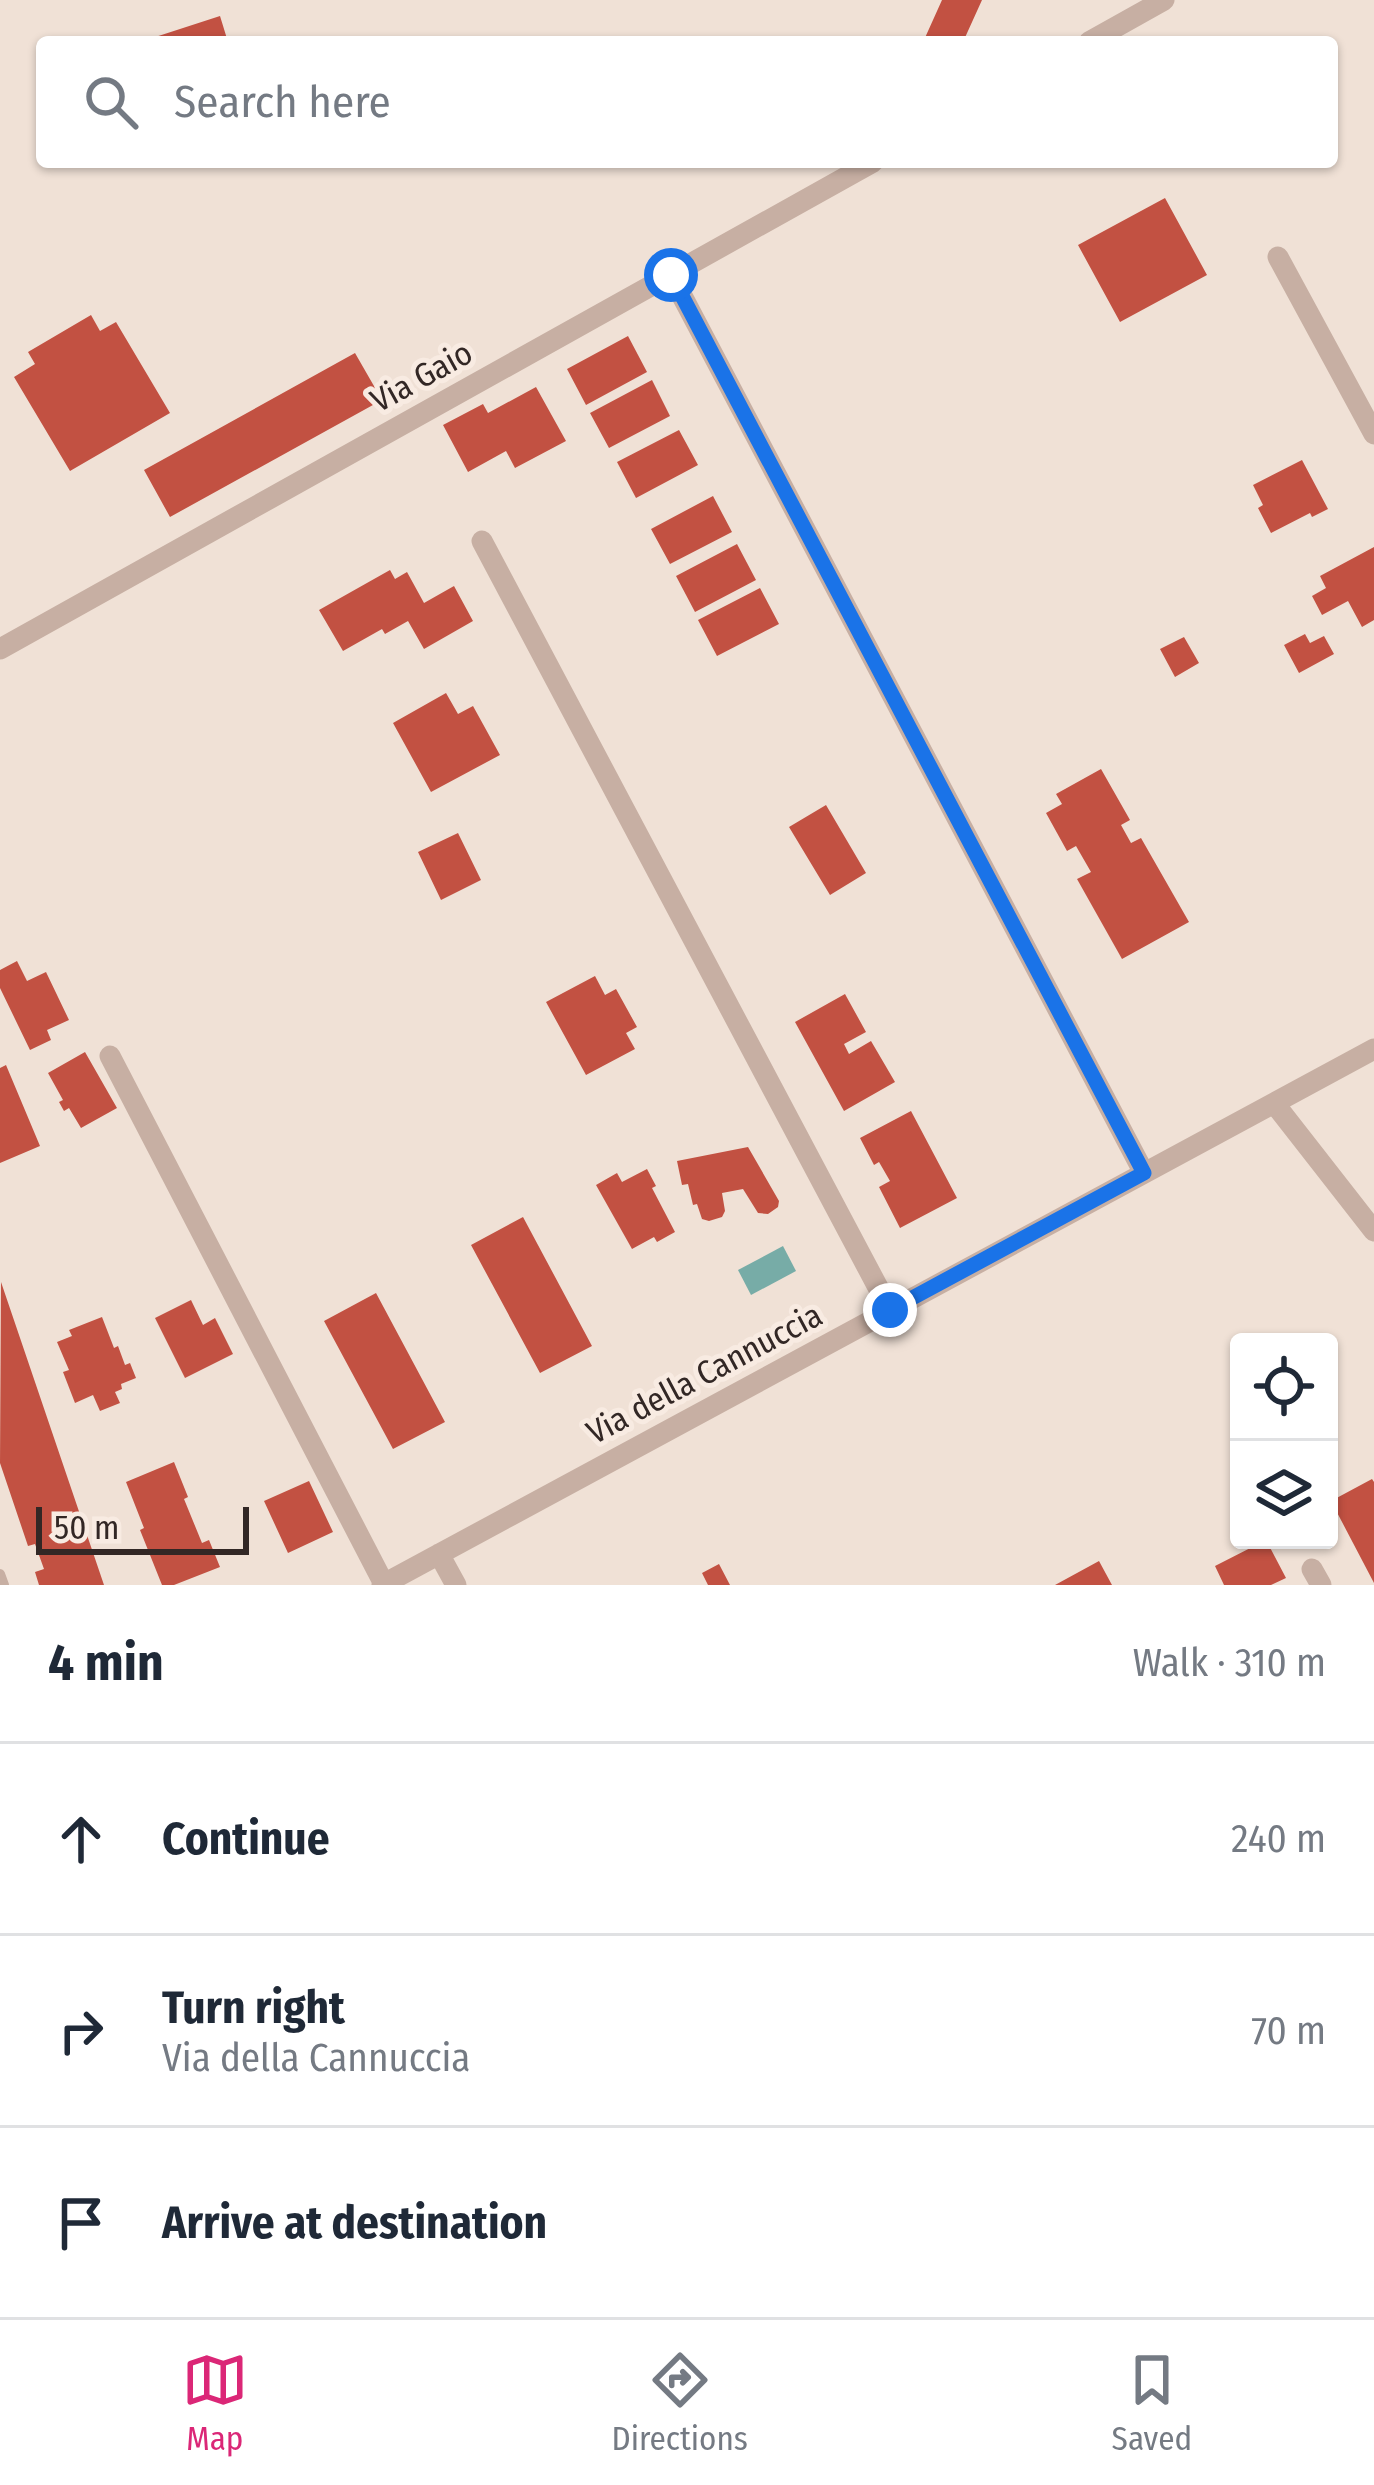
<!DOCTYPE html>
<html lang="en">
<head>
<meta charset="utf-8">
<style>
	body { margin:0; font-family:"Fira Sans Condensed",sans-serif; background:#f2f2f3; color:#1f2937 }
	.controls { position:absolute; right:36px; bottom:36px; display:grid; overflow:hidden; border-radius:12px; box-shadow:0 3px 9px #0004 }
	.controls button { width:108px; height:108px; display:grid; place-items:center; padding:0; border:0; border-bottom:3px solid #e0e1e3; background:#fff; color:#1f2937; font:60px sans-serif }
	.scale { position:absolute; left:36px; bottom:30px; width:213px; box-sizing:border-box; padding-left:12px; border:6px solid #322725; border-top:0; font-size:33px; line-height:42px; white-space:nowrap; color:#322725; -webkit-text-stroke:9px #f8ebe2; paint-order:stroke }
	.stop { position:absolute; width:36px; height:36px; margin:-27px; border:9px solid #1a73e8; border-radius:50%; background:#fff }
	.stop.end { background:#1a73e8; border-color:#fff; box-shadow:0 3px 12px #0008 }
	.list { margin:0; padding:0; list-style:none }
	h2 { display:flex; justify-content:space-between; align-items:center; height:156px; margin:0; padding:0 48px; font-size:51px }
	h2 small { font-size:39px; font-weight:400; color:#747a83 }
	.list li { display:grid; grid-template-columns:78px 1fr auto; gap:36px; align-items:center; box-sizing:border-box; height:192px; padding:0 48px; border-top:3px solid #e0e1e3 }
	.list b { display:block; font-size:45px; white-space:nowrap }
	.list p { margin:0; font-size:39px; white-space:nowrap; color:#747a83 }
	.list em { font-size:39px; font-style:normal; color:#747a83 }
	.icon { flex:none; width:66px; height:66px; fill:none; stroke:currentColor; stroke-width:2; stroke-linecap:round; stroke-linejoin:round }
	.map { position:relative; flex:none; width:1374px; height:1585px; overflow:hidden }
	.search { position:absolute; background:#fff; box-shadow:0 3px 9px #0004; left:36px; right:36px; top:36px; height:132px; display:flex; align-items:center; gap:30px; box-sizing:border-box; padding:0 42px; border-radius:12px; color:#747a83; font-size:45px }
	.sheet { height:732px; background:#fff }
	nav { display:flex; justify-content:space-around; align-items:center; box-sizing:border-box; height:168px; border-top:3px solid #e0e1e3; background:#fff; font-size:33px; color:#747a83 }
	nav a { display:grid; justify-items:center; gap:6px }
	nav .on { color:#db2777 }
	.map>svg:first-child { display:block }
</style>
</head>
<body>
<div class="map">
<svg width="1374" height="1585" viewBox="0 0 1374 1585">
	<rect width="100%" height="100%" fill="#f0e1d6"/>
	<path fill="#77aca7" d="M783,1246L796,1271L751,1295L738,1270Z"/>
	<path fill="#c25142" d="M942,0H982L963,42L924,40Z
		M220,16L228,42H143V41Z
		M1165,198L1207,275L1120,322L1078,245Z
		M91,315L100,331L116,322L170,413L70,471L14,377L35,364L28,352Z
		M628,336L647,372L586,405L567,369Z
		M355,353L382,400L170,517L144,470Z
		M652,380L670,416L609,448L590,413Z
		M536,387L566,441L515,468L506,451L468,472L443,425L483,404L488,413Z
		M679,430L698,465L636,498L617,462Z
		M1302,460L1328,509L1312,517L1310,513L1271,533L1258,508L1263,505L1253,485Z
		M713,496L732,532L670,564L651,529Z
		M737,544L756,580L695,612L676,576Z
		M1374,547V620L1362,627L1348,601L1322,615L1312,596L1326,588L1320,576Z
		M390,570L395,579L407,572L424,603L454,586L473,621L424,649L408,621L385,634L382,629L343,651L319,610Z
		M760,588L779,624L717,656L698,620Z
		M1305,634L1310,643L1324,636L1334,654L1299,673L1284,645Z
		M1184,637L1199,663L1175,677L1160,649Z
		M446,693L458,714L473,706L500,755L431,792L393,723Z
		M1101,769L1130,820L1121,825L1131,843L1141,838L1189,922L1122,959L1077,879L1091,872L1076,846L1067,851L1046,813L1062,804L1056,794Z
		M826,805L866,873L830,895L789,827Z
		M458,833L481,880L441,900L418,852Z
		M17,961L27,981L46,972L69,1020L47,1030L51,1040L30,1050L0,988V970Z
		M595,976L605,995L616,989L637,1027L626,1033L635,1049L586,1075L546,1002Z
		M845,994L866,1032L844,1044L849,1054L871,1041L895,1082L844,1111L795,1022Z
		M85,1052L117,1108L81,1128L69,1108L64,1111L59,1102L63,1100L48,1073Z
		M6,1065L40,1146L0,1163V1068Z
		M911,1111L957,1198L900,1228L879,1187L890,1181L879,1162L874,1165L860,1138Z
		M748,1147L779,1201L778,1207L768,1214L758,1213L743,1189L722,1193L725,1211L722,1217L709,1221L702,1219L697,1204L693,1205L688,1184L682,1185L677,1161Z
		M647,1169L656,1186L652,1188L675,1232L657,1242L654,1237L632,1249L596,1185L617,1173L622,1182Z
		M523,1217L592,1346L540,1373L471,1245Z
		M1,1282L104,1585H39L35,1572L44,1569L35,1544L28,1546L0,1463Z
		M376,1293L445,1422L393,1449L324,1321Z
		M191,1300L203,1325L215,1318L233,1354L185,1378L155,1318Z
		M102,1317L114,1348L118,1346L125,1365L130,1363L136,1378L121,1384L122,1389L115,1392L120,1403L100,1411L93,1395L75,1403L63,1372L69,1370L57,1342L72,1336L69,1330Z
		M174,1462L188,1497L184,1499L202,1543L209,1540L220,1567L174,1585H162L140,1530L144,1528L126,1482Z
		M1372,1479L1374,1482V1583L1331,1501Z
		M309,1481L333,1532L288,1553L264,1501Z
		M1266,1540L1286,1578L1271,1585H1224L1215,1566Z
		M1099,1561L1112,1585H1055Z
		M719,1564L730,1585H708L702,1573Z"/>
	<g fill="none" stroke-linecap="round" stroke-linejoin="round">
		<path stroke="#c7afa3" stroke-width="10" d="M0,1574L4,1585"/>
		<path stroke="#c7afa3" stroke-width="21" d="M1089,42L1164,0
			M1278,257L1374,434
			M671,275L1144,1173
			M482,541L890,1310
			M0,649L873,162
			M110,1056L384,1584
			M1274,1103L1374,1231
			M439,1554L456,1585
			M1312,1569L1321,1585
			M382,1585L1374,1049"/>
	</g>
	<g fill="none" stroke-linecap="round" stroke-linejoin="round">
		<path stroke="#1a73e8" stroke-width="15" d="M671,275L1144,1173L890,1310"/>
	</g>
	<g text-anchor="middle" stroke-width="10" stroke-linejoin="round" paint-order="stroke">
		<g font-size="33" fill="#322725" stroke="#f8ebe2">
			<text transform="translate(421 376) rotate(-29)" y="12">Via Gaio</text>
			<text transform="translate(704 1373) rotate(-28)" y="12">Via della Cannuccia</text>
		</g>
	</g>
</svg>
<div class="controls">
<button><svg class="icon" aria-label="locate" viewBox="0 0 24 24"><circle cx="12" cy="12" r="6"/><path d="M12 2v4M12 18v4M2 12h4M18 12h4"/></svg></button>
<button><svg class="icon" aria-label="layers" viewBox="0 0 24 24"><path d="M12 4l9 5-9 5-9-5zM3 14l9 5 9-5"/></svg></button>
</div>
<div class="scale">50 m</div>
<div class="stop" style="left:671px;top:275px"></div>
<div class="stop end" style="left:890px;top:1310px"></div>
<div class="search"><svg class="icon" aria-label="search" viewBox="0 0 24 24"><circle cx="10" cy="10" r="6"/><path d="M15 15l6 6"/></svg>Search here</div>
</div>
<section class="sheet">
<h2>4 min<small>Walk · 310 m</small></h2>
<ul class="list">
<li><svg class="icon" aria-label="ahead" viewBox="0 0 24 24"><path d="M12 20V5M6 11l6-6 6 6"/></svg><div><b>Continue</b></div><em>240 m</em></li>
<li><svg class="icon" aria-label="right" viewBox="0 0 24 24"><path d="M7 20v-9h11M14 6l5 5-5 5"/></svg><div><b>Turn right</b><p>Via della Cannuccia</p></div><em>70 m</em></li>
<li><svg class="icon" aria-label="arrive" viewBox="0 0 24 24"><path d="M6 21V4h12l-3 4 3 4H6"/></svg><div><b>Arrive at destination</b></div></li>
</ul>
</section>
<nav>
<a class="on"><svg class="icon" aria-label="map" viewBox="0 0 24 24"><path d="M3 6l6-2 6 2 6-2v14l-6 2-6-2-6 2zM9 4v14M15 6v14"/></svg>Map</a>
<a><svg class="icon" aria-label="directions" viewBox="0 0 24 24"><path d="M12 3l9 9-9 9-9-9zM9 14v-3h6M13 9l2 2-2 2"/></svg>Directions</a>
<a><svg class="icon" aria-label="saved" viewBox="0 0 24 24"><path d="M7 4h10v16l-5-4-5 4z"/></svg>Saved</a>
</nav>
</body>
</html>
